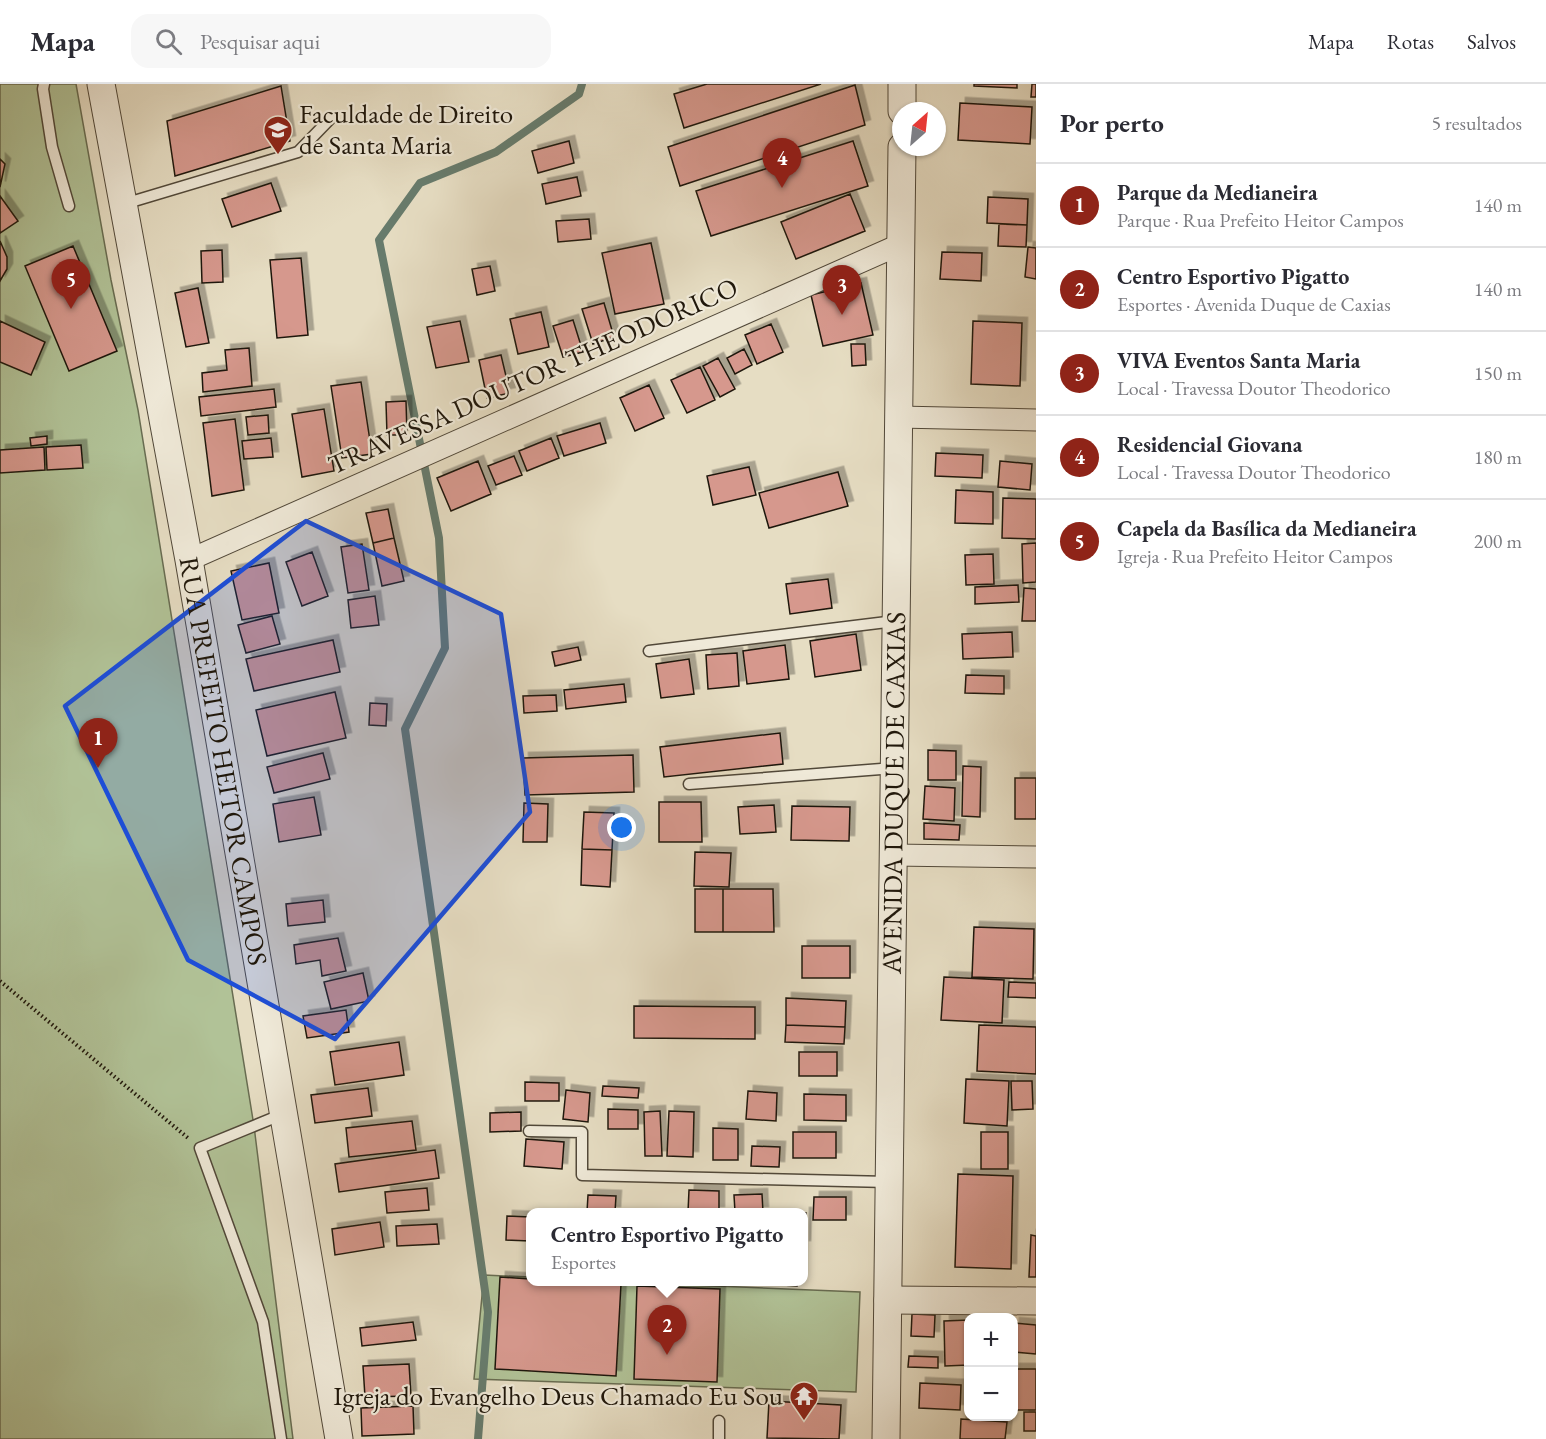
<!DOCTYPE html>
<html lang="pt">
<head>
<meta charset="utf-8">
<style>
	body { margin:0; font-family:"EB Garamond",serif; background:#f7f7f7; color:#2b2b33 }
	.controls { position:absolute; right:18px; bottom:18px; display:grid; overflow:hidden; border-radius:12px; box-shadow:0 2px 4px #0004 }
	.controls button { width:54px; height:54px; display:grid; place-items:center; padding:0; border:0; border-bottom:2px solid #e1e1e2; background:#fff; color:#2b2b33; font:30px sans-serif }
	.compass { position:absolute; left:892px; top:18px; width:54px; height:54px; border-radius:50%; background:#fff; box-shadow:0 2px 4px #0004; rotate:27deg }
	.you { position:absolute; left:622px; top:744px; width:21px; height:21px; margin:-15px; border:4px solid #fff; border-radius:50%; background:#1a73e8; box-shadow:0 0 0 9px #1a73e833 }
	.badge { display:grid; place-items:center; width:39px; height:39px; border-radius:50%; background:#8f2418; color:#fff; font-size:20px; font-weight:700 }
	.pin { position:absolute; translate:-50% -50px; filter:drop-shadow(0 2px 3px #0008) }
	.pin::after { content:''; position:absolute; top:32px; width:21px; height:18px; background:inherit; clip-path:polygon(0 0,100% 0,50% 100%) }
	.popup { position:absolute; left:526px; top:1124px; width:282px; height:78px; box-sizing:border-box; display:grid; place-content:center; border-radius:12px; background:#fff; filter:drop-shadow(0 2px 4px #0005); font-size:20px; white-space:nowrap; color:#7c7c81 }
	.popup b { font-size:22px; color:#2b2b33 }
	.popup::after { content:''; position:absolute; left:50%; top:100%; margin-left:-12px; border:12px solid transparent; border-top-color:#fff }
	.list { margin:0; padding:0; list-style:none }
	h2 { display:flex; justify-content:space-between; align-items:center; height:78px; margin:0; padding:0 24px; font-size:26px }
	h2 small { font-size:20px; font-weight:400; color:#7c7c81 }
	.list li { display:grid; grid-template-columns:39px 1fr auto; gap:18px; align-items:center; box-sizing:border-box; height:84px; padding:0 24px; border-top:2px solid #e1e1e2 }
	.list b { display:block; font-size:22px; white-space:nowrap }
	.list p { margin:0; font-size:20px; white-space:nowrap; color:#7c7c81 }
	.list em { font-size:20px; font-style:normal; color:#7c7c81 }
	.icon { flex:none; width:33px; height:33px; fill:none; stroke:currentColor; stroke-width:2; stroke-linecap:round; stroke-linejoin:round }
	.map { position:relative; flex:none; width:1036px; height:1355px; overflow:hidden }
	header { display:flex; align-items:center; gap:36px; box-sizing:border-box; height:84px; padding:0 30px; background:#fff; border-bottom:2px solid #e1e1e2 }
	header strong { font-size:28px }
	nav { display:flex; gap:33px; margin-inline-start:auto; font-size:21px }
	.search { width:420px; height:54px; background:#f7f7f7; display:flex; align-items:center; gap:15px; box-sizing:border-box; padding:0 21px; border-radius:18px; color:#7c7c81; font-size:22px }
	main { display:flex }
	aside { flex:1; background:#fff }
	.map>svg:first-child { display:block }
</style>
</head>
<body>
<header>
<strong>Mapa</strong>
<div class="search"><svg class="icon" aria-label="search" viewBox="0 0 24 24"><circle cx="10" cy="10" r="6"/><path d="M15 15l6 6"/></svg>Pesquisar aqui</div>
<nav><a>Mapa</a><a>Rotas</a><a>Salvos</a></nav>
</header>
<main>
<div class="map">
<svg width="1036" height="1355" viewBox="0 0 1036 1355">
	<defs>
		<filter id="shadow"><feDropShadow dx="5.5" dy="-5.5" stdDeviation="0" flood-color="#0004"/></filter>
	</defs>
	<rect width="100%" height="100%" fill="#e6ddc3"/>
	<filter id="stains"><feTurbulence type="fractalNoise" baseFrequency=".00333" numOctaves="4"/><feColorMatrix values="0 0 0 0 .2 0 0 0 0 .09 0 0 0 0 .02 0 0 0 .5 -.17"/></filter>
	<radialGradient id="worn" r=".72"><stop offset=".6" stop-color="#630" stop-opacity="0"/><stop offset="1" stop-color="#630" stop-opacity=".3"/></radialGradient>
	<path fill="#b1c297" stroke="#686c51" stroke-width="1.5" d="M0,0H76L111,196L138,326L254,1042L293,1355H0Z
		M484,1191L530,1193V1198H620L860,1208L856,1308L474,1295Z"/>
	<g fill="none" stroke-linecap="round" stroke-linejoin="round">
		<path stroke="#677b6c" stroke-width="8" d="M478,1355L488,1228L405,645L445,564L439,454L379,156L420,99L496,68L579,10L582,0"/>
	</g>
	<path fill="#d6988d" stroke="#1f170b" stroke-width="1.5" filter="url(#shadow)" d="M707,0H821L684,44L674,10Z
		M974,0H1017V4L974,2Z
		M1032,0H1036V13H1031Z
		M855,1L865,41L680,102L668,63Z
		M281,2L290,57L175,92L167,37Z
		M960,19L1032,23L1030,60L958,56Z
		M569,57L574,79L538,89L532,67Z
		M853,57L868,102L711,152L696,107Z
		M0,75L5,80L0,103Z
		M577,93L581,112L546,120L542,100Z
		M271,99L281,127L232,143L222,115Z
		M850,110L865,147L796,175L781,138Z
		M0,112L18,137L0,149Z
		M988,113L1028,115L1027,141L987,139Z
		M589,135L591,155L558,158L556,137Z
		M999,140L1027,141L1026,163L998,162Z
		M0,157L7,173V185L0,197Z
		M651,159L664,220L615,230L602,169Z
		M73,162L117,267L69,287L25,182Z
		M1028,163L1036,164V195L1025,193Z
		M222,166L223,198L202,199L201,167Z
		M942,168L982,169L981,197L940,195Z
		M301,174L308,251L277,254L270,176Z
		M490,182L495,207L477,211L472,185Z
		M861,199L873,251L823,262L811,211Z
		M198,204L209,259L186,263L175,209Z
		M604,219L614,253L593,260L582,225Z
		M541,228L549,263L518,270L510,235Z
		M573,236L583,268L563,273L553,242Z
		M0,237L45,258L31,291L0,278Z
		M460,237L469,278L436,284L427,243Z
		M973,237L1022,239L1020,302L971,300Z
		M771,240L783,268L757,280L745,251Z
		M851,260H865L866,281L852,282Z
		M249,264L252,302L203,308L202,289L227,286L225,266Z
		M744,265L752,281L735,290L727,274Z
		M501,271L510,309L487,314L479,276Z
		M718,274L735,305L720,313L703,282Z
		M700,283L715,316L687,329L671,296Z
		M361,298L372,370L342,374L331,302Z
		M649,301L664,334L635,347L620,314Z
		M274,305L276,323L201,332L199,313Z
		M406,317L407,351H387L386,318Z
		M324,325L334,387L302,393L292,330Z
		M268,331L269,349L248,351L246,333Z
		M235,335L244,406L212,412L203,339Z
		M600,339L606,359L564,372L557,352Z
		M47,352V360L31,362L30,354Z
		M271,354L273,373L244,375L242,357Z
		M551,354L559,374L527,387L519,367Z
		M81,361L83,384L47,386L46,363Z
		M44,363L45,386L0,389V366Z
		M936,369L983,371L982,394L935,392Z
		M514,372L522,391L496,401L488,382Z
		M478,377L491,410L451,427L437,394Z
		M1000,377L1032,380L1030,406L998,403Z
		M749,383L756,411L713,421L707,392Z
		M838,388L848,422L769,444L759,409Z
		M956,406L993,408V440L955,439Z
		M1003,414L1036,415V455L1002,454Z
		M388,425L394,454L373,459L366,429Z
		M394,454L404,497L382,502L373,459Z
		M1036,459V498L1023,499L1022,460Z
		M362,460L369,506L348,509L341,463Z
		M312,468L328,512L302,522L286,478Z
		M993,470L994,500L966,501L965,471Z
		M269,479L279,529L242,536L231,487Z
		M828,495L832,524L790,530L786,500Z
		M1018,501L1019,518L975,520V503Z
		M1024,504L1036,505V537H1022Z
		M375,512L379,541L351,544L348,516Z
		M272,532L280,560L246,569L238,541Z
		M1012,548L1013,573L963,575L962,550Z
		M856,550L861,586L815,593L810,557Z
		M333,556L340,588L254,607L246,575Z
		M785,561L789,595L747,600L743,567Z
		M578,563L581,576L555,582L552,568Z
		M737,569L739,602L708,605L706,571Z
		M689,575L694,610L661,614L656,580Z
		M966,591L1004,592V610L965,609Z
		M624,600L626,618L566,625L564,606Z
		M335,608L346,654L267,672L256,626Z
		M556,611L557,627L524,629L523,612Z
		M370,619L387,620L386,642L369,641Z
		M780,649L783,680L664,693L660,663Z
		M928,666L956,667V696H928Z
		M323,669L330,695L274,709L267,683Z
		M633,671L634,708L525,711L523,674Z
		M963,682L981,683L980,733L962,732Z
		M1015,694H1036V735H1015Z
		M925,702L955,704L954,737L923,735Z
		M314,713L321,751L279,758L273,720Z
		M659,718H701L702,758H659Z
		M524,719L548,720L547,758H523Z
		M774,721L776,748L740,750L738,723Z
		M792,722L850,723L849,757L791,756Z
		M584,728L614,729L612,766L582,765Z
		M924,739L960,741L959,756L924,755Z
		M582,765L612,766L610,803L581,801Z
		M695,768L731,769L729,803L694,802Z
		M695,805H723V848H695Z
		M723,805H773L774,848H723Z
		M323,816L325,838L288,842L286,820Z
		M974,843L1034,845L1033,895L972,893Z
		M338,854L346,887L322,892L320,876L296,880L294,861Z
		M802,862H850V894H802Z
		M363,889L369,917L331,925L324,898Z
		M944,893L1004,896L1002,939L941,936Z
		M1009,898L1036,899V914L1008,913Z
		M786,914L846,917L845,943L786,941Z
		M634,922L755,923V955L634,954Z
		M346,926L349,948L307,954L303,932Z
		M786,941L845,943L844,960L785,958Z
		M979,941L1036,943V990L977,987Z
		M399,958L404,991L335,1001L330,968Z
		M799,968H837V992H799Z
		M966,995L1009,997L1007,1042L964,1039Z
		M1011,997H1032L1033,1025L1012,1026Z
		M525,998L559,999V1017H525Z
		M603,1002L639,1004L638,1014L602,1012Z
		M368,1004L372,1032L315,1039L311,1011Z
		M566,1006L590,1009L588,1038L563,1035Z
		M748,1007L777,1009L776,1037L746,1035Z
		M804,1010L846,1011V1037L804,1036Z
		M608,1025L638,1026V1045H608Z
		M660,1027L662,1072H645L644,1028Z
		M669,1027L694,1028L693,1073L667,1072Z
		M521,1028V1047L490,1048V1029Z
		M412,1037L416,1066L349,1073L346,1044Z
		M713,1044L738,1045V1076H713Z
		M793,1048H836V1074H793Z
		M981,1048H1008V1085H981Z
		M526,1055L564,1058L562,1085L524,1082Z
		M752,1062L780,1063L779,1083L751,1082Z
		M435,1066L439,1094L339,1108L335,1080Z
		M958,1090L1013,1092L1011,1185L955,1183Z
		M427,1104L429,1126L387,1129L385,1108Z
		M689,1106L719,1107V1128H688Z
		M762,1110L763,1128H735L734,1111Z
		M588,1111L616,1112L615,1128H587Z
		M814,1113H846V1136H813Z
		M804,1129H806L805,1162H804Z
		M507,1132L530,1133V1157L506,1156Z
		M380,1138L384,1163L335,1171L332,1145Z
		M437,1140L439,1160L397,1162L396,1142Z
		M1031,1151L1036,1152V1193H1029Z
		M500,1193L530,1195V1198H577L621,1200L616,1292L495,1285Z
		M738,1198H797V1202Z
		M637,1202L720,1205L717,1298L634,1295Z
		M912,1230L935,1231L934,1253L911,1252Z
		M969,1236V1281L945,1282L944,1237Z
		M413,1238L416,1256L362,1262L360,1244Z
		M1014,1239L1036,1241V1270L1014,1268Z
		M909,1272L938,1273V1284L908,1283Z
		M409,1280L411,1312L365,1313L363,1282Z
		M1014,1285H1036V1326H1014Z
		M920,1299L961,1301L960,1326L919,1324Z
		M769,1317L841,1321L839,1355L767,1354Z
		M413,1322L414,1350L362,1352L361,1324Z
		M1024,1328H1036V1347H1024Z
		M961,1335L1007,1338L1005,1355H960Z"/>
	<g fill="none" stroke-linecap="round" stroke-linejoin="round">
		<g stroke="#514839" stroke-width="13">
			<path id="service" d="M44,0L43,5L52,63L69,122
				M124,120L298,68L330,35
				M649,567L895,537
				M689,700L894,684
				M529,1047L582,1048V1091L888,1098
				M719,1337V1355
				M281,1355L263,1238L200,1064L283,1030"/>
		</g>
		<g stroke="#514839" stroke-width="23">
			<path id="minor" d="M898,333L1036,336
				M189,476L901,160
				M893,771L1036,773"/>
		</g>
		<g stroke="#514839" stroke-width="29">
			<g id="tertiary">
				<path id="s1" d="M101,0L189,476L339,1355"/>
				<path d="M902,27V0"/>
				<path d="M888,1216L1036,1217"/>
				<path id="s2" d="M886,1355L902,63"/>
			</g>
		</g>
		<path stroke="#1f170b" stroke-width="4" stroke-dasharray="1.5 3" stroke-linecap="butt" d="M0,897L188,1054"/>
		<use href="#service" stroke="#efe9d8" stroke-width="10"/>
		<use href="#minor" stroke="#efe9d8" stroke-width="21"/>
		<use href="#tertiary" stroke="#efe9d8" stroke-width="27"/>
	</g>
	<path fill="#1d4ed8" fill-opacity="0.2" stroke="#1d4ed8" stroke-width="4.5" stroke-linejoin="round" d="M306,437L501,530L530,728L335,955L188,876L65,622Z"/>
	<defs>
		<g id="university-pin" transform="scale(1.5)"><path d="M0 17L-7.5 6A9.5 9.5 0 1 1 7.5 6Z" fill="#8f2418" stroke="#efe9d8"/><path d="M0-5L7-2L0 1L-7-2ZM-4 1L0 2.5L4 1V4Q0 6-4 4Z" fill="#fff"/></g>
		<g id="temple-pin" transform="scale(1.5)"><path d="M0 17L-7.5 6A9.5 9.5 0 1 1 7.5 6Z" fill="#8f2418" stroke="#efe9d8"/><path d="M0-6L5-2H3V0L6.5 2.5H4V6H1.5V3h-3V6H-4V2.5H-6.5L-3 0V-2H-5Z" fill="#fff"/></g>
	</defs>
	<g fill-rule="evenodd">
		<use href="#university-pin" x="278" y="46"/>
		<use href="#temple-pin" x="804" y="1312"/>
	</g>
	<g text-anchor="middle" stroke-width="4.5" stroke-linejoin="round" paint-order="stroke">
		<g font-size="27" fill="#1f170b" stroke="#efe9d8" text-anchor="start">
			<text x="299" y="39">Faculdade de Direito<tspan x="299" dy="31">de Santa Maria</tspan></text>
			<text x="783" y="1321" text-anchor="end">Igreja do Evangelho Deus Chamado Eu Sou</text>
		</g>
		<g font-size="27" fill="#1f170b" stroke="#efe9d8">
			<text transform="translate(533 292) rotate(-24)" y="9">TRAVESSA DOUTOR THEODORICO</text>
			<text dy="9" stroke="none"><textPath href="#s1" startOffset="688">RUA PREFEITO HEITOR CAMPOS</textPath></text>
			<text dy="9" stroke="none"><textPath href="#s2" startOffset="646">AVENIDA DUQUE DE CAXIAS</textPath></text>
		</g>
	</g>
	<rect width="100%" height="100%" filter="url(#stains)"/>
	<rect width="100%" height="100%" fill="url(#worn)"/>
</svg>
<div class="controls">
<button>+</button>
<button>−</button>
</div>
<svg class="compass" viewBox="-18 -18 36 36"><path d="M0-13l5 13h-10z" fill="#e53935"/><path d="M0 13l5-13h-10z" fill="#7c7c81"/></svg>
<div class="you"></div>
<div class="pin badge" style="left:98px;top:684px">1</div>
<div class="pin badge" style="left:667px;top:1271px">2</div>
<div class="popup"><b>Centro Esportivo Pigatto</b>Esportes</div>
<div class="pin badge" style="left:842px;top:231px">3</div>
<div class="pin badge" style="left:782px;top:104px">4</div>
<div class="pin badge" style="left:71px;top:225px">5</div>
</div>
<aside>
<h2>Por perto<small>5 resultados</small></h2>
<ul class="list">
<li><span class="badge">1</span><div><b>Parque da Medianeira</b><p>Parque · Rua Prefeito Heitor Campos</p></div><em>140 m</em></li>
<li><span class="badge">2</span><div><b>Centro Esportivo Pigatto</b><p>Esportes · Avenida Duque de Caxias</p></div><em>140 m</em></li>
<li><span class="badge">3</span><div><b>VIVA Eventos Santa Maria</b><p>Local · Travessa Doutor Theodorico</p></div><em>150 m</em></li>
<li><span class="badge">4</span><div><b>Residencial Giovana</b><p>Local · Travessa Doutor Theodorico</p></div><em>180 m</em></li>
<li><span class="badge">5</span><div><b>Capela da Basílica da Medianeira</b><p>Igreja · Rua Prefeito Heitor Campos</p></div><em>200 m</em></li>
</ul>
</aside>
</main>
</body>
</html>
